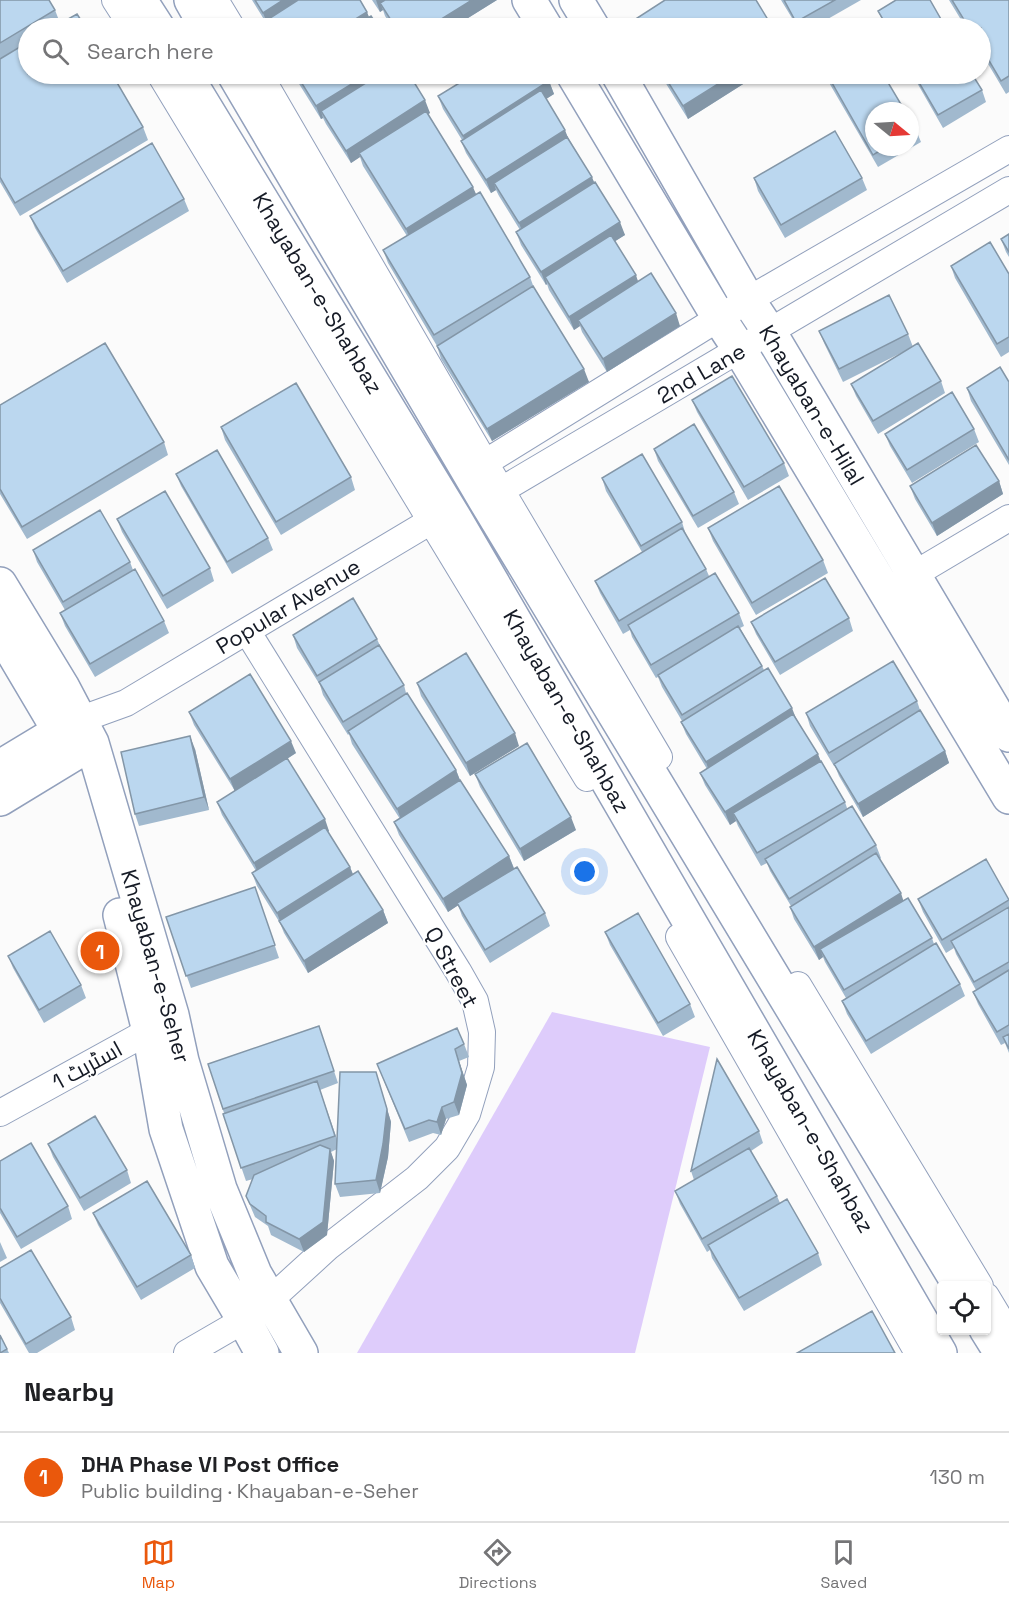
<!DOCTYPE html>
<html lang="en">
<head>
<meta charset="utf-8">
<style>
	body { margin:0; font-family:"Space Grotesk",Cairo,sans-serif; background:#f2f2f2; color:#202124 }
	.controls { position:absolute; right:18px; bottom:18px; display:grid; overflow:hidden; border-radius:6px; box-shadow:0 2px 4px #0004 }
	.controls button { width:54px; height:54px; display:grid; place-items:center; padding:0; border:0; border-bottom:2px solid #e0e0e0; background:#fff; color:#202124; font:30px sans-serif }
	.compass { position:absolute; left:865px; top:102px; width:54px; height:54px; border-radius:50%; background:#fff; box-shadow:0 2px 4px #0004; rotate:108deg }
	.you { position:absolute; left:585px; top:872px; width:21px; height:21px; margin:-15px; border:4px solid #fff; border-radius:50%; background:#1a73e8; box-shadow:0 0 0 9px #1a73e833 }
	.badge { display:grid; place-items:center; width:39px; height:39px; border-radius:50%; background:#ea580c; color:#fff; font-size:20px; font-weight:700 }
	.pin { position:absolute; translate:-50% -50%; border:3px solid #fff; box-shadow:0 2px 6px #0006 }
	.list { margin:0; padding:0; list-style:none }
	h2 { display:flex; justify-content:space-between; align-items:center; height:78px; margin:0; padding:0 24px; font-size:26px }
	h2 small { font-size:20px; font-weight:400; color:#757577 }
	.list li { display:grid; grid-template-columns:39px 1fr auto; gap:18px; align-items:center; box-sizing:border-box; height:90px; padding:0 24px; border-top:2px solid #e0e0e0 }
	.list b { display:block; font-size:22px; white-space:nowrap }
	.list p { margin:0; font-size:20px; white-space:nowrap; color:#757577 }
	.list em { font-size:20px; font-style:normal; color:#757577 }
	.icon { flex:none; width:33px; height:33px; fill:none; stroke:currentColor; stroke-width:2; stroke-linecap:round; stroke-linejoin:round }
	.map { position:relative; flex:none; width:1009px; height:1353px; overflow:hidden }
	.search { position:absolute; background:#fff; box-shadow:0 2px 4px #0004; left:18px; right:18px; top:18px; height:66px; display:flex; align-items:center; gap:15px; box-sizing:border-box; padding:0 21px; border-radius:33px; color:#757577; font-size:22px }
	.sheet { height:168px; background:#fff }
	nav { display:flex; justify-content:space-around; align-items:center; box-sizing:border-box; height:84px; border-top:2px solid #e0e0e0; background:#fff; font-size:16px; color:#757577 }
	nav a { display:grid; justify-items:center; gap:3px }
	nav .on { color:#ea580c }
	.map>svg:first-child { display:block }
</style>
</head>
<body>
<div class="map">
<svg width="1009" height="1353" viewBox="0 0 1009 1353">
	<rect width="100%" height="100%" fill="#fbfbfb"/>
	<path fill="#deccfb" d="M552,1012L710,1047L635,1353H357Z"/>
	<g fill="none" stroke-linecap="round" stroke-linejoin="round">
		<g stroke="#92a0bc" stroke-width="28">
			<path id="street" d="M115,0L133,28
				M215,0L232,28
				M160,74L587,778
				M259,74L485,463L659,757
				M470,472L748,300L1009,149
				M488,498L1009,190
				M913,575L1009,518
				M79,720L126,703L446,512
				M679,937L918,1353
				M798,985L980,1286
				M0,1113L149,1031L162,1022
				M986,1296L1009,1334
				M187,1353L244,1320L270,1300L328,1247L417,1178L447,1148L467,1114L481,1067L482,1032L475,1001L458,971L247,631"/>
		</g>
		<g stroke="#92a0bc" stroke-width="36">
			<path id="secondary" d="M140,0L158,28
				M191,0L207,28
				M529,0L546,28
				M576,0L593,28
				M185,74L456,520L940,1353
				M234,74L485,500L960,1286
				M573,74L719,318L740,350L1009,797
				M618,74L748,300L770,333L1009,735
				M0,584L62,686L92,743L172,1015L182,1061L220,1189L255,1274L301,1353
				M0,631L73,754
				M0,767L78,720
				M0,799L92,743
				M120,915L149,1031L166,1129L212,1266L244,1320L262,1353
				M986,1329L1001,1353"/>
		</g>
		<use href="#street" stroke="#fff" stroke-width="26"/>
		<use href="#secondary" stroke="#fff" stroke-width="33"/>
	</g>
	<path fill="#a1b9ce" d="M0,0L55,10L60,23L51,28H28V42L0,59Z
		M252,0H360L369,17L379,28L265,21Z
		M372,0H497L452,28H393L385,16L383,10L380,12Z
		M781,0H861L812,28H798Z
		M949,0H1009V92L1006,94L981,52V28H966Z
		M878,11L946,28H886Z
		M0,59L143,127L148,140L20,216L0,182Z
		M282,74H409L430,113L428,114L476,194L530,277L534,288L589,382L492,441L441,359L437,346L388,263L383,250L407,236L363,166L360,157L351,163L326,124L323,118L321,119L296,79L294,74L286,79Z
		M660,74H759L688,119Z
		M824,74H883L874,147H910V119L916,130L921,142L878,167Z
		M912,74H972L982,90L986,102L943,128Z
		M549,81L554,94L546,99L569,139L625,235L615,241L638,281L680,326L607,372L582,332L580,326L574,330L549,290L547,284L546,285L521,245L516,232L520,230L499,196L496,190L491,193L466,153L461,141L462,140L443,109L438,96Z
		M754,178H862L867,190L785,238L758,191Z
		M184,199L189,211L67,283L35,228L30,216Z
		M1009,234V257L1006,252L1001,239Z
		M951,266L1009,274V352L1001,357L955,278Z
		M819,331L908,334L913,347L843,382L824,343Z
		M941,381L945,393L878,434L856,396L851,384Z
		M1009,382V465L971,401L967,388Z
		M692,400L784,463L789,476L748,500L697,412Z
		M0,405L164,442L168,455L27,539L0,494Z
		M221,427L351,477L355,490L281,535L225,440Z
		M974,429L979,442L912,483L890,446L885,434Z
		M654,449L734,492L739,504L698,528L658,461Z
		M176,474L268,538L273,550L232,574L181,486Z
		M602,478L682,522L686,535L706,569L709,576L739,613L744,626L740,628L762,666L764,670L796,718L845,802L847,808L876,845L881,858L880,859L903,900L932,938L934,944L960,984L965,996L871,1054L847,1014L842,1001L846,998L825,962L823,957L819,960L794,919L790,907L791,906L770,871L767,863L761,866L738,826L736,821L730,825L705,785L700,773L707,769L686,734L681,722L682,721L662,687L658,677L656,678L632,637L630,630L623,634L600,593L595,581L642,552L606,491Z
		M999,481L1003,494L937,536L915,499L910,486Z
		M117,519L210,568L214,581L167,609L122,532Z
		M708,528L823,560L828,573L756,615L713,541Z
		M33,550L130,562L133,570L164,621L169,633L95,677L65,626L60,613L65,610L37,562Z
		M849,618L853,631L780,675L756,634L751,622Z
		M293,635L377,639L381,648L404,685L406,693L456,770L460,780L509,856L514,868L545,913L550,926L490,963L462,916L458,905L448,912L399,835L394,822L400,819L352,744L349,734L348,735L323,695L320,685L297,648Z
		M417,683L519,746L470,776L421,696Z
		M917,701L920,710L945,751L949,763L863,817L839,776L835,766H834L810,726L806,713Z
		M189,712L296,753L287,759L329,831L328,832L350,867L353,874L383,910L388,923L308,973L284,933L280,923L257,886L252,873L256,871L222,815L217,802L235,791L194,725Z
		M195,749L209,810L139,826L135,814Z
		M475,774L576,830L524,861L480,787Z
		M255,887L279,958L191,988L166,917Z
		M918,899L1009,900V1053L1005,1043L1001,1045L978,1004L973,992L976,990L956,954L954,948L946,953L923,912Z
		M605,932L690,1004L695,1017L663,1036L610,945Z
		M8,956L81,985L86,998L44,1023L13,968Z
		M319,1026L338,1083L320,1090L337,1139L376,1072L391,1122L388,1157L380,1193L340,1197L335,1184L337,1149L331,1152L334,1161L327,1235L304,1252L271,1235L268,1226L255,1217L246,1196L253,1179L246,1181L223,1114L224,1113L208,1064Z
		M464,1044L469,1057L459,1061L467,1085L459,1115L446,1119L441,1135L433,1133L409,1142L377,1064Z
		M759,1131L763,1143L751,1151L777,1196L780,1203L818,1253L822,1265L744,1311L712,1258L710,1250L707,1252L680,1204L675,1191L694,1180L691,1171Z
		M48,1144L127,1170L131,1183L84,1211L53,1157Z
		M0,1161L68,1206L72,1219L21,1249L0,1213Z
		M93,1213L191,1255L195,1268L141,1300L98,1225Z
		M0,1242L7,1258L0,1262Z
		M0,1268L71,1317L75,1330L37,1353H29L0,1303Z
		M7,1349L9,1353H0Z"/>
	<path fill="#8396a7" d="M283,0H308L268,25L263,13Z
		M376,0H399L380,3L383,10L380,12Z
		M472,0H497L452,28H427Z
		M367,12L372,25L366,28H341Z
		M284,74H294L286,79Z
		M368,74H393L321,111L323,118L321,119L316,106Z
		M734,74H759L688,119L683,106Z
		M549,81L554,94L467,149L463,136Z
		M425,100L430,113L361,157L359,153L360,157L351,163L346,151Z
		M565,130L570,143L494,183L496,190L491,193L486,180Z
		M592,177L597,190L524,236L519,223Z
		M473,187L478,199L411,242L406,229Z
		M620,222L625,235L549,283L545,277L547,284L546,285L541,272Z
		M636,275L640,288L578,320L580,326L574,330L569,317Z
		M676,313L680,326L607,372L603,359Z
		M584,369L589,382L492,441L487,429Z
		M999,481L1003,494L937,536L932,523Z
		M792,708L797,721L710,774L706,762Z
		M515,733L519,746L470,776L466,763Z
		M190,736L195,749L209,810L204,797Z
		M291,741L296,753L235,792L230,779Z
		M945,751L949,763L863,817L858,804Z
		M818,754L823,767L733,813L736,821L730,825L725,812Z
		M456,770L461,783L402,822L397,809Z
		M571,817L576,830L524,861L520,849Z
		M325,819L329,831L259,875L254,863Z
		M509,856L514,869L448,912L443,899Z
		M350,867L355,880L282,926L277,913Z
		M901,893L905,906L820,949L823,957L819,960L814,947Z
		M383,910L388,923L308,973L304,961Z
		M455,1049L467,1085L459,1115L454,1102Z
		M376,1072L391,1122L388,1157L380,1193L376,1180Z
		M442,1107L446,1119L441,1135L437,1122Z
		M330,1149L334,1161L327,1235L304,1252L299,1239Z"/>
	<path fill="#bbd7ef" stroke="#8396a7" stroke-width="1.5" d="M0,0H49L55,10L0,43Z
		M255,0H283L263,13Z
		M298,0H360L367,12L341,28H257L256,27Z
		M385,0H472L427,28H396L380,3Z
		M665,0H756L773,28H635L631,22Z
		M784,0H835L796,22Z
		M896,0H930L946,28H888L878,11Z
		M952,0H1009V76L1001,81L981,47V28H969Z
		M77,14L86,28H52Z
		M371,16L379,28H351Z
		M28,42V74H112L143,127L15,203L0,177V59Z
		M296,74H368L316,106Z
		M380,74H409L425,100L346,151L321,111Z
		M474,74H544L549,81L463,136L438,96Z
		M663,74H734L683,106Z
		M827,74H883L905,111H874V147H886L873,155Z
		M914,74H972L982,90L938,115Z
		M541,90L565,130L486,180L461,141Z
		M426,111L473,187L406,229L359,153Z
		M910,119L916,130L910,133Z
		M835,131L862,178L781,225L754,178Z
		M567,137L592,177L519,223L494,183Z
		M152,143L184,199L63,271L30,216Z
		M595,182L620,222L541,272L516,232Z
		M480,192L530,277L434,335L383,250Z
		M1009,234V252L1001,239Z
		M611,235L636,275L569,317L545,277Z
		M990,242L1009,274V337L997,344L951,266Z
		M651,273L676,313L603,359L578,320Z
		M533,286L584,369L487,429L437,346Z
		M889,295L908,334L839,369L819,331Z
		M105,343L164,442L22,527L0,489V405Z
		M918,343L941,381L873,421L851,384Z
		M1000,367L1009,382V460L967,388Z
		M732,376L784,463L744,487L692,400Z
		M296,383L351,477L276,522L221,427Z
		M952,392L974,429L907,470L885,434Z
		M694,424L734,492L693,516L654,449Z
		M976,445L999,481L932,523L910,486Z
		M217,450L268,538L227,562L176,474Z
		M642,454L682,522L641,546L602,478Z
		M779,486L823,560L752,603L708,528Z
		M165,491L210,568L163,596L117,519Z
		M100,510L130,562L63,602L33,550Z
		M682,528L706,569L619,621L595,581Z
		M135,569L164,621L90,664L60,613Z
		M715,573L739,613L651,665L628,625Z
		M825,578L849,618L775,662L751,622Z
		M353,598L377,639L317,676L293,635Z
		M738,626L762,666L682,715L658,675Z
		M379,645L404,685L343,722L319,682Z
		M466,653L515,733L466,763L417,683Z
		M893,661L917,701L829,753L806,713Z
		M768,668L792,708L706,762L681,722Z
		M250,674L291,741L230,779L189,712Z
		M407,693L456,770L397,809L348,731Z
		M920,710L945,751L858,804L834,764Z
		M793,714L818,754L725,812L700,773Z
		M190,736L204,797L135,814L121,752Z
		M527,743L571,817L520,849L475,774Z
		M287,758L325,819L254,863L217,802Z
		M821,761L845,802L757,853L733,813Z
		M460,780L509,856L443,899L394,822Z
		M852,806L876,845L789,899L765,859Z
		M325,827L350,867L277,913L252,873Z
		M876,853L901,893L814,947L790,907Z
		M986,859L1009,900L942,940L918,899Z
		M517,867L545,913L485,950L457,903Z
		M358,871L383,910L304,961L279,921Z
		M255,887L275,945L186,976L166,917Z
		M908,898L932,938L844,990L820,949Z
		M1009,907V962L974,982L951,941Z
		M638,913L690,1004L658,1023L605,932Z
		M50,931L81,985L39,1010L8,956Z
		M936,943L960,984L866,1041L842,1001Z
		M1009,970V1025L997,1032L973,992Z
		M319,1026L334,1071L223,1109L208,1064Z
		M457,1028L464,1044L455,1049L462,1073L454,1102L442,1107L437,1122L429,1120L405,1129L377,1064Z
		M1009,1034V1049L1003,1037Z
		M717,1059L759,1131L691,1171Z
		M340,1072H376L387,1109L383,1144L376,1180L335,1184Z
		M317,1081L335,1136L241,1168L223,1114Z
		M95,1116L127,1170L80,1198L48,1144Z
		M31,1143L68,1206L17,1237L0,1208V1161Z
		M320,1145L330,1149L323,1222L299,1239L266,1222V1216L250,1204L246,1196L254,1175Z
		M749,1148L777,1196L702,1239L675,1191Z
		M147,1181L191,1255L137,1287L93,1213Z
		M787,1199L818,1253L739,1298L708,1245Z
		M31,1250L71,1317L26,1344L0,1298V1268Z
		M872,1311L895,1353H797Z
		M0,1335L7,1349L0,1353Z"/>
	<g text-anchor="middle" stroke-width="4.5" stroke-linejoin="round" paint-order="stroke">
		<g font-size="22" fill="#151a25" stroke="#fff">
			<text transform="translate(318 293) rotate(59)" y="8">Khayaban-e-Shahbaz</text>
			<text transform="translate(701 373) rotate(-30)" y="8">2nd Lane</text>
			<text transform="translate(812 405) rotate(59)" y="8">Khayaban-e-Hilal</text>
			<text transform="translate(288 606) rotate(-31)" y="8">Popular Avenue</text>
			<text transform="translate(567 711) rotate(60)" y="8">Khayaban-e-Shahbaz</text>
			<text transform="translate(156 966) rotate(74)" y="8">Khayaban-e-Seher</text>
			<text transform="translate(452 967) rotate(62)" y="8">Q Street</text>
			<text transform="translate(87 1065) rotate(-29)" y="8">اسٹریٹ 1</text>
			<text transform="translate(811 1131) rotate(60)" y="8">Khayaban-e-Shahbaz</text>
		</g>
	</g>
</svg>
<div class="controls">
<button><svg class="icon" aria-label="locate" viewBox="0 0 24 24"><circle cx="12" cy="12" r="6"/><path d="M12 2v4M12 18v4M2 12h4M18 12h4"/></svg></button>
</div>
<svg class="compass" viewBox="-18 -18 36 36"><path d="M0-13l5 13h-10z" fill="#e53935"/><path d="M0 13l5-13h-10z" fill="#757577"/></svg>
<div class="you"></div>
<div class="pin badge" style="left:100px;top:951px">1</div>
<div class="search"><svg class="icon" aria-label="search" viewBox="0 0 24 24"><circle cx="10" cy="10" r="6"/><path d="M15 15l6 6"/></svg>Search here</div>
</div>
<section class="sheet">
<h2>Nearby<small></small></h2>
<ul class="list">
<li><span class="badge">1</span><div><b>DHA Phase VI Post Office</b><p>Public building · Khayaban-e-Seher</p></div><em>130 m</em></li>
</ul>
</section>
<nav>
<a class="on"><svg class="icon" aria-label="map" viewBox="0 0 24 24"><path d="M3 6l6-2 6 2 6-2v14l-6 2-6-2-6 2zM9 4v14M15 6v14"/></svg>Map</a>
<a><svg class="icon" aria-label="directions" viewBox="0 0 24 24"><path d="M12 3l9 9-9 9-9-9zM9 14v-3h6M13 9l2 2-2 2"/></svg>Directions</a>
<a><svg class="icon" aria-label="saved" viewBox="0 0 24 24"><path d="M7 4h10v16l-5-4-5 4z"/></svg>Saved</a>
</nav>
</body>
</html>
